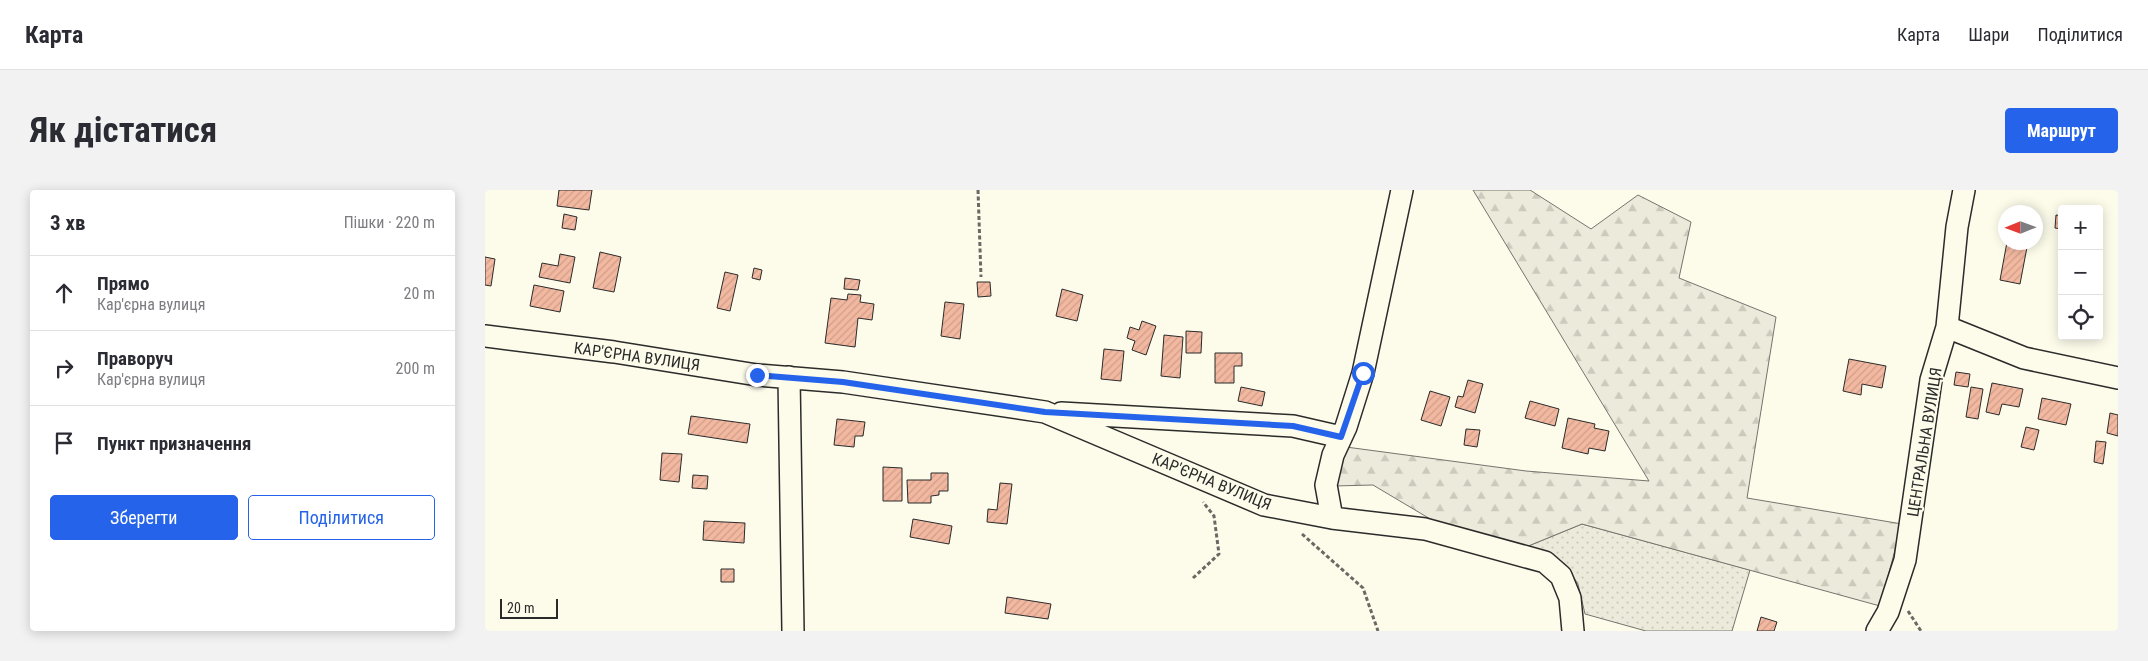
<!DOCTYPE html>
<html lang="uk">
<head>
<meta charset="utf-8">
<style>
	body { margin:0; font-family:"Roboto Condensed",sans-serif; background:#f2f2f3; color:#2b2b33 }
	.controls { position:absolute; right:15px; top:15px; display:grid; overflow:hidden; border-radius:5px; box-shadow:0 2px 12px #0003 }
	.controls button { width:45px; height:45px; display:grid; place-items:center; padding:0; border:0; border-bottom:1px solid #e1e1e2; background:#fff; color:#2b2b33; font:25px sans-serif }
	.compass { position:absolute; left:1513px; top:15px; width:45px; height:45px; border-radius:50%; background:#fff; box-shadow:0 2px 12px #0003; rotate:269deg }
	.scale { position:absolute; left:15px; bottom:12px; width:58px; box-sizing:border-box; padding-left:5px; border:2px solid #2b2b2b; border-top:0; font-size:14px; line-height:18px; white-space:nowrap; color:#2b2b2b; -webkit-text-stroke:4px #fdfbea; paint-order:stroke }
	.stop { position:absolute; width:15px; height:15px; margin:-11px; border:4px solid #2563eb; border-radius:50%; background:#fff }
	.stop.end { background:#2563eb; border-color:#fff; box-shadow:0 1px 5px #0008 }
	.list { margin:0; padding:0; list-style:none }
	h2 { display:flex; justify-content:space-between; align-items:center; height:65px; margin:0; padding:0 20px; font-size:21px }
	h2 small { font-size:16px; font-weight:400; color:#7c7c81 }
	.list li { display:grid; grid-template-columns:32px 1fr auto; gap:15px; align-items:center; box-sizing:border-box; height:75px; padding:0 20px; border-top:1px solid #e1e1e2 }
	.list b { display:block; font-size:19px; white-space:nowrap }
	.list p { margin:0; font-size:16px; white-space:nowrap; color:#7c7c81 }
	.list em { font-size:16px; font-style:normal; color:#7c7c81 }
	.actions { display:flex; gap:10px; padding:15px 20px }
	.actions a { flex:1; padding:11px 0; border:1px solid #2563eb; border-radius:5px; text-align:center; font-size:18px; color:#2563eb }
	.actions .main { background:#2563eb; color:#fff }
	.icon { flex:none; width:28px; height:28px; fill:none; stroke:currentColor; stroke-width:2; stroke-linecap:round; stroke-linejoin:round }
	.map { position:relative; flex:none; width:1633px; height:441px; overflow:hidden; border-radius:5px }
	header { display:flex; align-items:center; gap:30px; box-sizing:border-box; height:70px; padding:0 25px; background:#fff; border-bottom:1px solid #e1e1e2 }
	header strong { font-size:24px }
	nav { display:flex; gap:28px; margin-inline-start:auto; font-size:18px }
	.intro { display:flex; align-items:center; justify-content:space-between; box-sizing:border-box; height:120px; padding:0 30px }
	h1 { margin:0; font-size:35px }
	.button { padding:12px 22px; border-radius:5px; background:#2563eb; color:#fff; font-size:18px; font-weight:700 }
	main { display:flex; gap:30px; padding:0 30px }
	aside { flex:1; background:#fff; border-radius:5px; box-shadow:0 2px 12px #0003 }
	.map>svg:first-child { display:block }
</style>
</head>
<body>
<header>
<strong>Карта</strong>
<nav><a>Карта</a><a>Шари</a><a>Поділитися</a></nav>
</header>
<div class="intro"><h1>Як дістатися</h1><a class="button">Маршрут</a></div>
<main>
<aside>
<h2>3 хв<small>Пішки · 220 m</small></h2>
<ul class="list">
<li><svg class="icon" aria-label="ahead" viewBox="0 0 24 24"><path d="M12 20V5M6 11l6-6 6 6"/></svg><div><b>Прямо</b><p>Кар'єрна вулиця</p></div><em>20 m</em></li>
<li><svg class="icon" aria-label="right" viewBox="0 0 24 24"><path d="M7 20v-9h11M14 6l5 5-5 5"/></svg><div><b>Праворуч</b><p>Кар'єрна вулиця</p></div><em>200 m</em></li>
<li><svg class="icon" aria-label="arrive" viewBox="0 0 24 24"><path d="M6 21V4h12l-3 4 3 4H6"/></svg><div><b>Пункт призначення</b></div></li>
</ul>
<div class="actions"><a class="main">Зберегти</a><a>Поділитися</a></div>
</aside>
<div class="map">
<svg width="1633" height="441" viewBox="0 0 1633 441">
	<defs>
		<pattern id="grass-dots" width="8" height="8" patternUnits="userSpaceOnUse" patternTransform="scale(1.25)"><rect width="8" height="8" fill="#ecebdb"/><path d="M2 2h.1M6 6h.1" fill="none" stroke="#cbcabc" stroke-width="1.8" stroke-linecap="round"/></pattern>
		<pattern id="forest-firs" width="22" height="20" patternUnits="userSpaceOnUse" patternTransform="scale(1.25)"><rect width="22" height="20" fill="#ecebdb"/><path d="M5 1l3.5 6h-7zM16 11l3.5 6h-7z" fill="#cbcabc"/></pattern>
		<pattern id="building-hatch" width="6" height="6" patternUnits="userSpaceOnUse" patternTransform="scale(1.25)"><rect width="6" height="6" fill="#f2b8a0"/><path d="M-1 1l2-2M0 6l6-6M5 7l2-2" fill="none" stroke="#d09e8a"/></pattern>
	</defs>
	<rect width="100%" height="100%" fill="#fdfbea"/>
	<path fill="url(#grass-dots)" stroke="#74746e" d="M1097,334L1265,380L1247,441H1161L1100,424L1093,394L1080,374L1036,359Z"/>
	<path fill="url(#forest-firs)" stroke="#74746e" d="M988,0H1045L1106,39L1153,5L1206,32L1194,88L1291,127L1262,308L1417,334L1395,416L1097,334L1036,359L962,339L888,295L848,296L861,257L1041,281L1164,291Z"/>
	<path fill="url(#building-hatch)" stroke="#2b2b2b" d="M74,0H107L104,20L72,16Z
		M79,24L92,27L90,40L77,38Z
		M1571,25L1577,26V39L1570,38Z
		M1522,52H1543L1535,94L1515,90Z
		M115,62L136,67L129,102L108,98Z
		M75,64L90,67L85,93L54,87L57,73L73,76Z
		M0,67L10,69L6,96L0,95Z
		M269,78L277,80L275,90L267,88Z
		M240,82L253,85L245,121L232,118Z
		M360,88L375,90L373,100L359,99Z
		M492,92H505L506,106L493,107Z
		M49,95L79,101L75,122L45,116Z
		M577,99L598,105L592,131L571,126Z
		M363,104L376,105L375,112L389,114L387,130L373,128L370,157L340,153L346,108L362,110Z
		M460,112L479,114L475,149L456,146Z
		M657,131L671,136L661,165L647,160L650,151L642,148L645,137L654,140Z
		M701,141L717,142L716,163H701Z
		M679,145L698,147L695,188L676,186Z
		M619,159L639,161L636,191L616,189Z
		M730,163H757V176H749V193H730Z
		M1364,169L1401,176L1397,198L1377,194L1376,205L1358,201Z
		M1471,182L1485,184L1483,197L1469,195Z
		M983,190L998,194L990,223L970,217L973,206L978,207Z
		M1507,193L1538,199L1534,217L1517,214L1514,225L1501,222Z
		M756,197L780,202L777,216L753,211Z
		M1486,197L1498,199L1493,229L1481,227Z
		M945,201L965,207L956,236L936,230Z
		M1557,208L1586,214L1581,235L1553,229Z
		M1045,211L1074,219L1070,236L1040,228Z
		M1625,223L1633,225V246L1622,243Z
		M206,226L265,234L262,253L203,244Z
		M1083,228L1110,234L1109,238L1124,241L1120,261L1104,258L1103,264L1077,258Z
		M352,229L380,232L378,246H370L369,257L349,255Z
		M1541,237L1554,240L1549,260L1536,257Z
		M981,239L995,240L992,257L979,255Z
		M1611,251L1621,252L1618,274L1609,272Z
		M177,263L197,264L194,292L175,290Z
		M398,277L417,278V311H398Z
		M446,283H463V301H454V305L446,306V313H423L422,290H446Z
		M208,285L223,286L222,299L207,298Z
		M515,293L527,294L522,334L502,332L503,319L512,320Z
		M428,329L467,336L464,354L425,347Z
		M219,331L260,333L259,353L218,350Z
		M236,379H249V392H236Z
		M522,407L566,414L563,429L520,423Z
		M1276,427L1292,432L1289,441H1272Z"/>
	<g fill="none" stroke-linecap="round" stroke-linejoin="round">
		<g stroke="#2b2b2b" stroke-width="24">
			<path id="minor" d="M1462,137L1539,168L1633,188
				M0,146L129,162L272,185L358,192L560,222L779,315L847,328L841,295L848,265L861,237L878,183L917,0
				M304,187L308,441
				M576,223L808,236L856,247
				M847,328L940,339L1060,372L1076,386L1085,408L1088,441
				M1392,441L1403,422L1420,370L1446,190L1462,137L1472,37L1479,0"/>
		</g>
		<path stroke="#6a6964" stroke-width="3" stroke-dasharray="4 2.5" stroke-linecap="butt" d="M493,0L496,87
			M817,344L878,398L893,441
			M708,388L734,364L729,326L718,312
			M1423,421L1436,441"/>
		<use href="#minor" stroke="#fdfbea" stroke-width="21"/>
	</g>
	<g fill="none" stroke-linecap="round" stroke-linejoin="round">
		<path stroke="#2563eb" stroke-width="6" d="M272,185L358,192L560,222L808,236L856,247L878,183"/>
	</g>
	<g text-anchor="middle" stroke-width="4" stroke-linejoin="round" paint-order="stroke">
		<g font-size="16" fill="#2b2b2b" stroke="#fdfbea">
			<text transform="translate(152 166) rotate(8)" y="6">КАР'ЄРНА ВУЛИЦЯ</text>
			<text transform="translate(1439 252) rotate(-81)" y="6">ЦЕНТРАЛЬНА ВУЛИЦЯ</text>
			<text transform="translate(727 291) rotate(22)" y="6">КАР'ЄРНА ВУЛИЦЯ</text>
		</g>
	</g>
</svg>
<div class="controls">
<button>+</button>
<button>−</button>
<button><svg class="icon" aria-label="locate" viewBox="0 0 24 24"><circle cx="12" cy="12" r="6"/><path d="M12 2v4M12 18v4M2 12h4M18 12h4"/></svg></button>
</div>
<svg class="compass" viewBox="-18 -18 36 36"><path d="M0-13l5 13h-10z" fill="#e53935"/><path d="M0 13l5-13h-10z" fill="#7c7c81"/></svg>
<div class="scale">20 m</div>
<div class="stop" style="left:878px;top:183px"></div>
<div class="stop end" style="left:272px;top:185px"></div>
</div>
</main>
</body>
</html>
